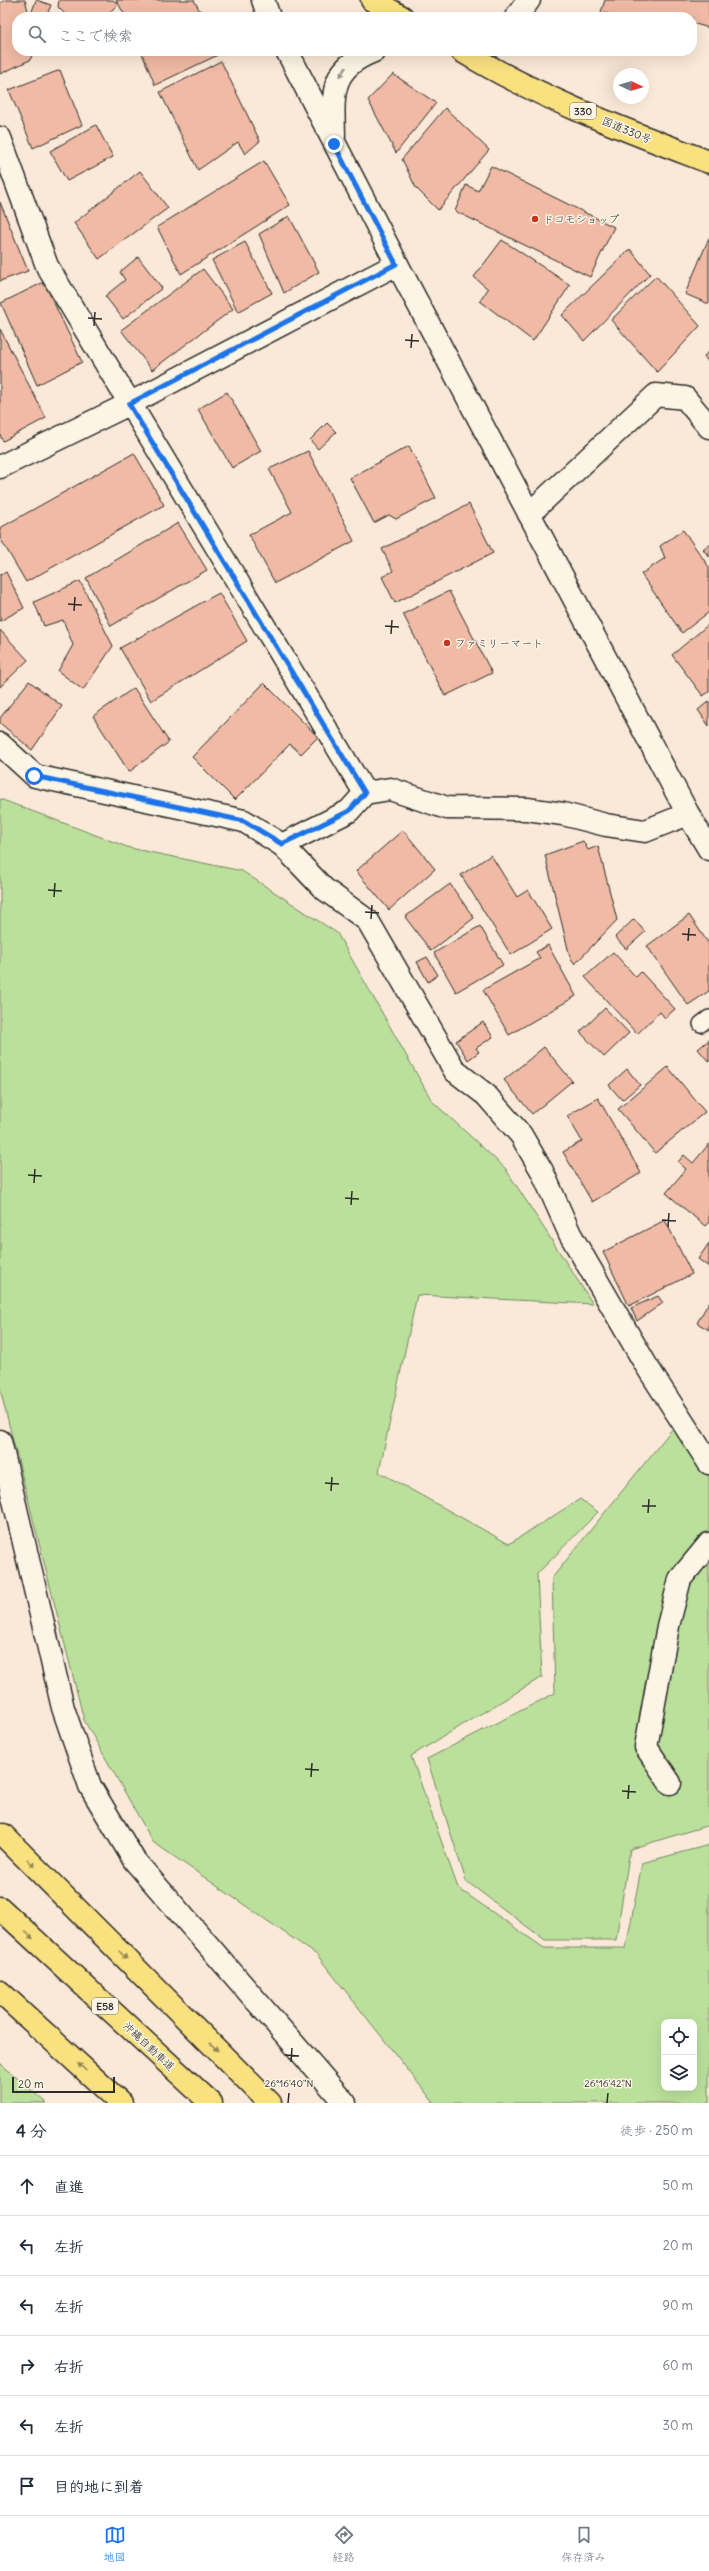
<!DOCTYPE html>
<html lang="ja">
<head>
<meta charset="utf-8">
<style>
	body { margin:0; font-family:Delius,"Klee One",sans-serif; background:#f6f6f7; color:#1f2937 }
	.controls { position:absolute; right:12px; bottom:12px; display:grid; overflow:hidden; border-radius:8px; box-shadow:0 4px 16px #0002 }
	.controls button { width:36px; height:36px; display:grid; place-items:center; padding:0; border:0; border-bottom:1px solid #e0e1e3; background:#fff; color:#1f2937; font:20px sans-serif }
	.compass { position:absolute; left:613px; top:68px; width:36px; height:36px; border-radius:50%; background:#fff; box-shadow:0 4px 16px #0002; rotate:94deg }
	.scale { position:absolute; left:12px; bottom:10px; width:103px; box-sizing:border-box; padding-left:4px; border:2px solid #2b2b2b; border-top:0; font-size:11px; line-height:14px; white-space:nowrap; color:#2b2b2b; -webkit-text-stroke:3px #fcf5e5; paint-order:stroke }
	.stop { position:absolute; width:12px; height:12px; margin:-9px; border:3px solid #1a73e8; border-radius:50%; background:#fff }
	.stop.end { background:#1a73e8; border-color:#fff; box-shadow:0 1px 4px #0008 }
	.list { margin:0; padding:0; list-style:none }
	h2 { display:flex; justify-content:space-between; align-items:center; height:52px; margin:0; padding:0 16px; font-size:17px }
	h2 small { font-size:13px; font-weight:400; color:#747a83 }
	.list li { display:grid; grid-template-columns:26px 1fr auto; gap:12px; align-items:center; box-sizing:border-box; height:60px; padding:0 16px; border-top:1px solid #e0e1e3 }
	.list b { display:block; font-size:15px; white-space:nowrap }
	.list em { font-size:13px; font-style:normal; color:#747a83 }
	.icon { flex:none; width:22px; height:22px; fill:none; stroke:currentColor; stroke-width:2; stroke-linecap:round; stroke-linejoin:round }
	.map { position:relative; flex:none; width:709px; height:2103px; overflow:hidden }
	.search { position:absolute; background:#fff; box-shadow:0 4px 16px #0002; left:12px; right:12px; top:12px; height:44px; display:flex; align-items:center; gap:10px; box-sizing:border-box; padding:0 14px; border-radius:16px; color:#747a83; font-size:15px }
	.sheet { height:412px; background:#fff }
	nav { display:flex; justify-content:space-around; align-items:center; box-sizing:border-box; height:56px; border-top:1px solid #e0e1e3; background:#fff; font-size:11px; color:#747a83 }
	nav a { display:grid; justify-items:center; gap:2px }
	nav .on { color:#1a73e8 }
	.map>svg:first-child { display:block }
</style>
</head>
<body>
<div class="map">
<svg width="709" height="2103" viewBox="0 0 709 2103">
	<rect width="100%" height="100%" fill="#fae9d8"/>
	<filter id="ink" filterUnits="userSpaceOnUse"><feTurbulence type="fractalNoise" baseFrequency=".025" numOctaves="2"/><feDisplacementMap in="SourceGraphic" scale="8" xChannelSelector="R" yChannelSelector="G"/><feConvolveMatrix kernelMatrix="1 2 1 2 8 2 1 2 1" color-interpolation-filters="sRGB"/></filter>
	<g filter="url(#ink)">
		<path fill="#bbe09b" stroke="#738663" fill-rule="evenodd" d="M0,799L130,848L242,871L337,933L432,1101L505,1168L593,1304L417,1295L379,1472L509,1544L580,1499L598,1512L537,1574L542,1677L411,1756L458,1888L544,1948H626L642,1863L709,1845V2103H434L317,1955L153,1842L84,1720L0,1389ZM664,2022H694V2088H664Z
			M673,1428L697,1464L709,1477V1825L630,1849L616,1940H545L466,1881L427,1759L555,1693L552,1578Z
			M0,2063L46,2103H0Z"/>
		<path fill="#f0baa4" stroke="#2b2b2b" d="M5,0H25L30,17L36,0L51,5L46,17H17V51H34L30,60L0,74V3Z
			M59,0H113L118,4L105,17H68L58,7Z
			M116,0H194L203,17H126Z
			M605,0H709V28L692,23V17L665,15L664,17H618L601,12Z
			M141,51H221L222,53L155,85Z
			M221,61L260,141L245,154L238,142L198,170L160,92Z
			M60,70L82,125L33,148L9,90Z
			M393,74L436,103L396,153L368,100Z
			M445,108L489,150L438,210L416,188L402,159Z
			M96,125L113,157L67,181L50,151Z
			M264,161L290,205L181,274L157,227Z
			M491,166L614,227L590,277L455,211L466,185L478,191Z
			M140,171L168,208L99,259L74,223Z
			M0,202L28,271L0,281Z
			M289,216L319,272L284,293L259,234Z
			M709,238V304L685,294Z
			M502,240L570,285L533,341L480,301L488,289L474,277Z
			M245,242L272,293L238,312L212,260Z
			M630,249L650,274L584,341L562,315Z
			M138,257L162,288L123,319L105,296L125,280L120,272Z
			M203,269L233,309L152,370L121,330Z
			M656,276L700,326L657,372L611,320Z
			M44,282L82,362L37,385L1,303Z
			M0,329L46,418L3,441L0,435Z
			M709,352V363L704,356Z
			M227,392L261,451L232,468L198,409Z
			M327,423L336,432L318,449L310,440Z
			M409,446L436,498L396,519L389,515L374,523L350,478Z
			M308,451L354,541L275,583L249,535L292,512L269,469Z
			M134,453L164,505L26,582L0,538V528Z
			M469,504L493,553L395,603L382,577L393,571L382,549Z
			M178,523L207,570L111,626L86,578Z
			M683,530L709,567V612L682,633L641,574L665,558L660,546Z
			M709,544V557L703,549Z
			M6,572L24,608L0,621V575Z
			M80,581L113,646L83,690L58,671L73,645L63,620L44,626L34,602Z
			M449,591L492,673L445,696L403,614Z
			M219,593L247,641L151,701L120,648Z
			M709,624V692L703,696L672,655Z
			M0,630L28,660L0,687Z
			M29,681L62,706L32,750L0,723V718Z
			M264,683L318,737L301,754L290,744L235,800L192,757Z
			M134,688L169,742L129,772L93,716Z
			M709,701V726L698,710Z
			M403,830L435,869L389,910L356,871Z
			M583,841L588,850L598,846L617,920L575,964L570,957L545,855Z
			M491,855L517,897L528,890L552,929L511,955L461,875Z
			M450,884L474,918L431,951L405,917Z
			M689,915L709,944V991L688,1005L647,946Z
			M634,919L645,932L626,949L615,937Z
			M480,926L503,965L456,992L434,953Z
			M548,945L576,996L509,1035L483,990L540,958L536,952Z
			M613,952L636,977L641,972L675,1009L665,1018L660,1012L637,1034L585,977Z
			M427,957L438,975L428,982L417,962Z
			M605,1008L629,1033L604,1057L580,1032Z
			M483,1022L493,1037L476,1048L479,1052L468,1060L456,1041Z
			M709,1040V1062L698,1049Z
			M544,1047L572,1081L532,1114L504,1080Z
			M668,1067L705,1112L655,1153L618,1109Z
			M627,1069L640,1085L622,1100L609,1085Z
			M598,1098L641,1173L592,1202L563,1152L582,1141L567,1116Z
			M709,1144V1222L705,1226L666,1193L686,1169L678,1162L684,1155L693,1163Z
			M665,1220L692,1274L629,1306L603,1252Z
			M709,1243V1267L698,1259Z
			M658,1296L663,1303L637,1321L631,1308Z
			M709,1302V1330L697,1323Z"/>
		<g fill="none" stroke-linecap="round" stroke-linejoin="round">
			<g stroke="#2b2b2b" stroke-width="18">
				<path id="lane" d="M701,1024L709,1018"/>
			</g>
			<g stroke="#2b2b2b" stroke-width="25">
				<path id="street" d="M516,17L529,0
					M0,138L47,266L365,793
					M0,467L129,404L397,264
					M529,514L656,395L685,398L709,427
					M0,744L35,776L244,821L282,845L349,811L365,793L390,789L447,808L527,809L563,814L606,825L645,831L688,814
					M282,845L323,888L368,921L455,1071L486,1095L521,1135L542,1171L570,1234L646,1365L709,1463
					M0,1441L63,1708L90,1786L134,1860L345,2103
					M670,1783L646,1747L668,1626L680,1579L709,1544"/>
			</g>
			<g stroke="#2b2b2b" stroke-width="25">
				<path id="secondary" d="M263,0L269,17
					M287,51L397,264L688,814L709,849
					M334,136C333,94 329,68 374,51"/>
			</g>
			<g stroke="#2b2b2b" stroke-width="25">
				<path id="highway" d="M372,0L402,17
					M462,51C539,98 625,130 709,162
					M3,1835L270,2103
					M0,1908L211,2103
					M0,1992L121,2103"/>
			</g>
			<use href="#lane" stroke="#fcf5e5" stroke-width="15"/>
			<use href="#street" stroke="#fcf5e5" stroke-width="22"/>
			<use href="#secondary" stroke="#fcf5e5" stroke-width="22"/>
			<use href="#highway" stroke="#fae180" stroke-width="22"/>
		</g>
		<defs><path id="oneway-solid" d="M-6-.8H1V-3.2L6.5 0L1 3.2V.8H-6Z"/></defs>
		<use fill="#949088" href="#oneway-solid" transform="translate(343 72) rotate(123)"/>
		<g fill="#928656">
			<use href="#oneway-solid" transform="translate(31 1863) rotate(45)"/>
			<use href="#oneway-solid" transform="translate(29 1935) rotate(43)"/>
			<use href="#oneway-solid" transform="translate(123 1955) rotate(45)"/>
			<use href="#oneway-solid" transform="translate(214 2047) rotate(45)"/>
			<use href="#oneway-solid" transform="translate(82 2067) rotate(-138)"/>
		</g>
	</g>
	<g fill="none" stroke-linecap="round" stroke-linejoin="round" filter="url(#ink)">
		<path stroke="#1a73e8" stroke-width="5" d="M34,776L244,821L282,844L349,811L365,793L129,404L396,264L334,144"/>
	</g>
	<path fill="none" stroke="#2b2b2b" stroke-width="1.5" d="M88,318L102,319M94,326L95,312M405,340L419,341M411,348L412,334M68,604L82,605M74,611L75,597M385,626L399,627M391,634L392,620M48,890L62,891M54,897L55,883M365,912L379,913M371,919L372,905M682,934L696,935M688,941L689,928M28,1175L42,1176M34,1183L35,1169M345,1198L359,1199M351,1205L352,1191M662,1220L676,1221M668,1227L669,1213M325,1483L339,1484M331,1491L332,1477M642,1506H656M648,1513L649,1499M305,1769L319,1770M311,1777L312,1763M622,1791L636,1792M628,1799L629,1785M285,2055L299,2056M291,2062L292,2048M288,2103L289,2093M607,2103L608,2093"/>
	<g fill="#c8321e" stroke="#fcf5e5" stroke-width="1.5">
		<circle cx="535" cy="219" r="4"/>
		<circle cx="447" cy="643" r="4"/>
	</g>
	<g text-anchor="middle" stroke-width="3" stroke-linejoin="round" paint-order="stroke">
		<g fill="#fcf5e5" stroke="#6a6863" stroke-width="1">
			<rect x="570" y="103" width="26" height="16" rx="3"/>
			<rect x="92" y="1998" width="26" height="16" rx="3"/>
		</g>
		<g font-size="10" font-weight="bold" fill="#2b2b2b">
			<text x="583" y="115">330</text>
			<text x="105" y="2010">E58</text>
		</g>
		<g font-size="11" fill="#2b2b2b" stroke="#fcf5e5">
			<text transform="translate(627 130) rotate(22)" y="4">国道330号</text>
			<text transform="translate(149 2046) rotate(43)" y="4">沖縄自動車道</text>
		</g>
		<g font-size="11" fill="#2b2b2b" stroke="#fcf5e5" text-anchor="start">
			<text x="543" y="223">ドコモショップ</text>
			<text x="455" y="647">ファミリーマート</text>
		</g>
	</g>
	<g font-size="10" text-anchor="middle" fill="#2b2b2b" stroke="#fcf5e5" stroke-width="3" stroke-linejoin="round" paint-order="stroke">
		<text x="289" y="2087">26°16'40"N</text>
		<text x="608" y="2087">26°16'42"N</text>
	</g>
</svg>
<div class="controls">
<button><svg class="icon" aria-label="locate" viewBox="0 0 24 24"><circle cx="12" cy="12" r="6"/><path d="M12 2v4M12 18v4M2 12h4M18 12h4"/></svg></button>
<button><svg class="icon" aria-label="layers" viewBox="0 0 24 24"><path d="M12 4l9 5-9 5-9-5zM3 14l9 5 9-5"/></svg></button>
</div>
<svg class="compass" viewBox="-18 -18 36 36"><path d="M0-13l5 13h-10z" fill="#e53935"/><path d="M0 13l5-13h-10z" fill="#747a83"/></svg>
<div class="scale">20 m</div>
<div class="stop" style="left:34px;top:776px"></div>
<div class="stop end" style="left:334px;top:144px"></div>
<div class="search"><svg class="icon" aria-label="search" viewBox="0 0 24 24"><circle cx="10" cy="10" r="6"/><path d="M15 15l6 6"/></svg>ここで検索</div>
</div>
<section class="sheet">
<h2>4 分<small>徒歩 · 250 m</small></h2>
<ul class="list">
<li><svg class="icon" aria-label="ahead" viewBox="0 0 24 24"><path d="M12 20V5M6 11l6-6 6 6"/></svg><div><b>直進</b></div><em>50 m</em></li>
<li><svg class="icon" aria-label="left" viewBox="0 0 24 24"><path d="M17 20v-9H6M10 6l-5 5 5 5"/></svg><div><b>左折</b></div><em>20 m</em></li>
<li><svg class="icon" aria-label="left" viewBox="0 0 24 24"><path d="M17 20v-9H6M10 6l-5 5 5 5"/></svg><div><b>左折</b></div><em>90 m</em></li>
<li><svg class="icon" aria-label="right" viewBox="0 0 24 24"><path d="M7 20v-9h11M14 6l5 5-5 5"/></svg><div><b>右折</b></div><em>60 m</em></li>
<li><svg class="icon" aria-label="left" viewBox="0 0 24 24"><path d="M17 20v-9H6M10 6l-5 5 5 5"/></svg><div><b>左折</b></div><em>30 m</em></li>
<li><svg class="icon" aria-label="arrive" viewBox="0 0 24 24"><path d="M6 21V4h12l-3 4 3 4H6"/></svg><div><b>目的地に到着</b></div></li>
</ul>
</section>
<nav>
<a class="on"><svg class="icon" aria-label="map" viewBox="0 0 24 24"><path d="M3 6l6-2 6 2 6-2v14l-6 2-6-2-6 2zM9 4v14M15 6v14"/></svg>地図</a>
<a><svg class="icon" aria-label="directions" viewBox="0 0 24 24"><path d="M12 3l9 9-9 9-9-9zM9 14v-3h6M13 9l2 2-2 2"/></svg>経路</a>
<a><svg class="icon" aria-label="saved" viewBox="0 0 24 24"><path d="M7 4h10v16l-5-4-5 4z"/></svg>保存済み</a>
</nav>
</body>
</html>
